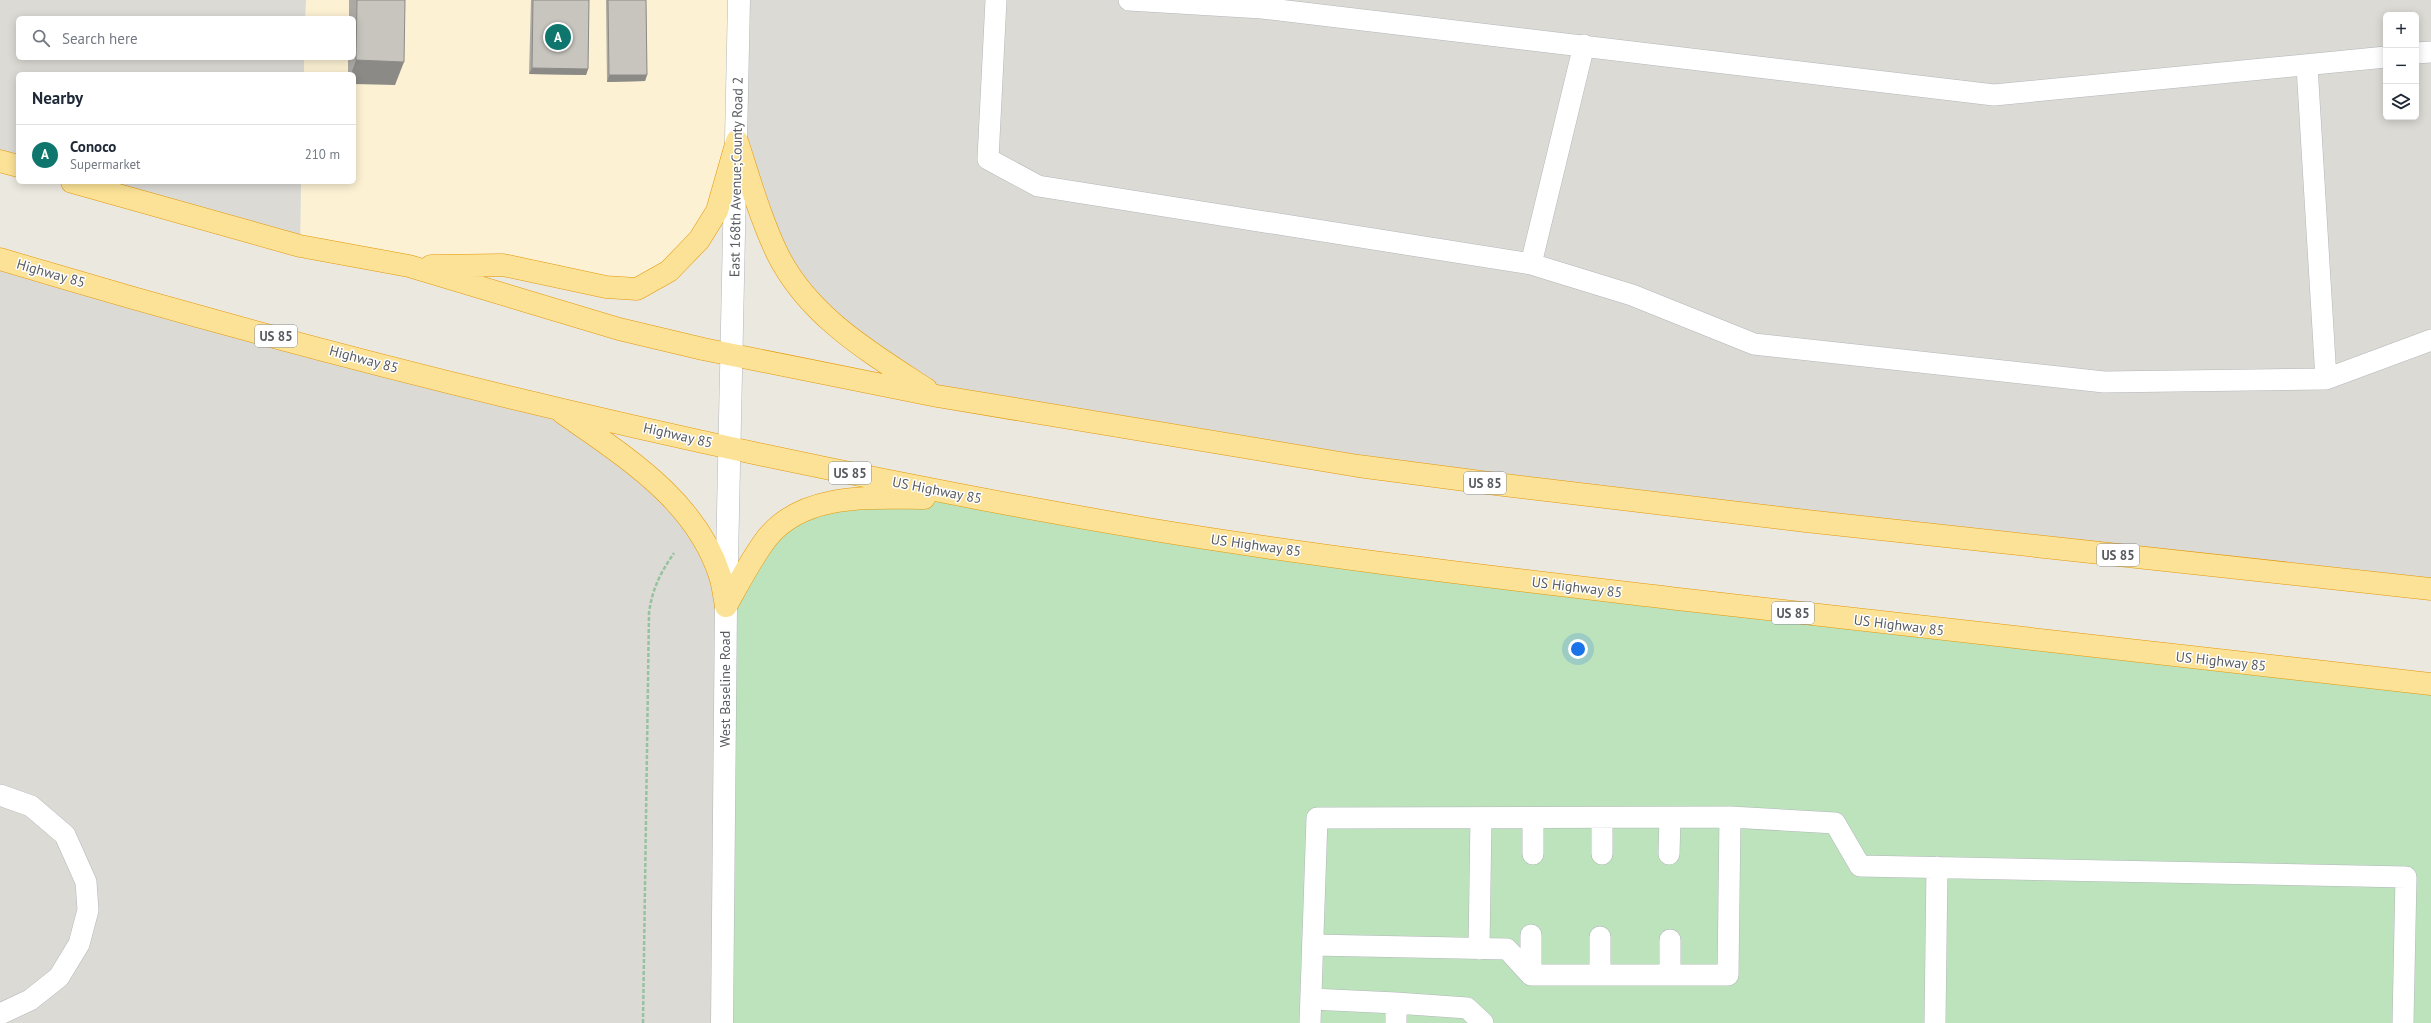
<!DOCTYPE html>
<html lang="en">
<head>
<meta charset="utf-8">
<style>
	body { margin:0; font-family:"PT Sans",sans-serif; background:#f2f2f3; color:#1f2937 }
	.controls { position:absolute; right:12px; top:12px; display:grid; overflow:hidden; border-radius:6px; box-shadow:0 2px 10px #0003 }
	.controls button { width:36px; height:36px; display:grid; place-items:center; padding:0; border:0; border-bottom:1px solid #e0e1e3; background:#fff; color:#1f2937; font:20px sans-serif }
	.you { position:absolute; left:1578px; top:649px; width:14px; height:14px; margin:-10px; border:3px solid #fff; border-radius:50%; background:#1a73e8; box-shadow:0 0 0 6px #1a73e833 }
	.badge { display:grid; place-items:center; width:26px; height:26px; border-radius:50%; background:#0f766e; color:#fff; font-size:13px; font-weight:700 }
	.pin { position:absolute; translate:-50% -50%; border:2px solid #fff; box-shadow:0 1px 4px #0006 }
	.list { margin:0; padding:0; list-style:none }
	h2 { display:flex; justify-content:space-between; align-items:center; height:52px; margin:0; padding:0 16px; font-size:17px }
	h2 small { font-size:13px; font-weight:400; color:#747a83 }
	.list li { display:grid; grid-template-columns:26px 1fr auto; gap:12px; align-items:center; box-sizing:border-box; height:60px; padding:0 16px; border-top:1px solid #e0e1e3 }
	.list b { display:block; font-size:15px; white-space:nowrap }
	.list p { margin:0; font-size:13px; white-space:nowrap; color:#747a83 }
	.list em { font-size:13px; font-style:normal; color:#747a83 }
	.icon { flex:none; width:22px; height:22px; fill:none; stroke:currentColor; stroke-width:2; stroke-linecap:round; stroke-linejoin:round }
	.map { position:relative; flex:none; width:2431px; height:1023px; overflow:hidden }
	.search { position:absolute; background:#fff; box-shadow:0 2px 10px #0003; left:16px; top:16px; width:340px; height:44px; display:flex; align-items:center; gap:10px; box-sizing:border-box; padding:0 14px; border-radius:6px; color:#747a83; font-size:15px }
	.panel { position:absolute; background:#fff; box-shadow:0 2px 10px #0003; left:16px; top:72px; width:340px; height:112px; border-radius:6px }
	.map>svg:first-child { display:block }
</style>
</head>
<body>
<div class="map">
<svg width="2431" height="1023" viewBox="0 0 2431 1023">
	<rect width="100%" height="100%" fill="#ebe8df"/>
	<path fill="#fcf1d3" d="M306,0H739L736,130L717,211L637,289L409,266L300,246L301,182H354V74H304V58H354V18H305Z"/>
	<path fill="#dcdad4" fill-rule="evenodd" d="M0,0H306L305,18H18V58H304V74H18V166L0,161Z
		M740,0H2431V589L1806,521L937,396L807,297L736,130ZM2386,15H2416V117H2386Z
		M72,182H301L300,246Z
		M0,259L554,406L637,466L720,576L722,1023H0Z"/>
	<path fill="#bde3bc" d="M970,498L1157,530L2431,684V1023H722L726,606L756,555L807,509Z"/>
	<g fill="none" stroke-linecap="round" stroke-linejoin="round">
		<g stroke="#b2b6ba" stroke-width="22">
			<path id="service" d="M996,0L988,159L1038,186L1531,264
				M1129,0L1262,8L1994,95L2386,57
				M1584,45L1531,264L1632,295L1754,344L2104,382L2326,379L2307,66
				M2416,53L2431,52
				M2326,379L2431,340
				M0,795L31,806L65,835L86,882L88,910L79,944L59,977L30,1000L0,1014
				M1533,819V854
				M1602,854V818
				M1669,854L1670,818
				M1313,945L1507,949L1531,975H1728L1730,817
				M1479,949L1481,818
				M1531,975V935
				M1600,975V937
				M1670,975V940
				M1311,999L1396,1003V1023
				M1396,1003L1467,1008L1483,1023
				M1310,1023L1317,818L1730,817L1835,823L1860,866L2406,877L2403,1023
				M1935,1023L1937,867"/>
		</g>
		<g stroke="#b3b7bc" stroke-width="23">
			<path id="secondary" d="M722,1023L726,606L739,0"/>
		</g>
		<g stroke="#e49706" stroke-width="23">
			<path id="trunk" d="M737,141C749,178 760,217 777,253C808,316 869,352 926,389
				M0,161L18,166
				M72,182L300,246L409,266L619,329L703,349L937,396L1358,466L1496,484L1806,521L2431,589
				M0,259C376,372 761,463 1148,529C1324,558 1501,578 1678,599C1929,629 2180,657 2431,684
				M431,266L503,265L606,287L637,289L669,271L699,240L717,211L737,141
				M563,413C624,456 696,500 720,576C723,585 724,596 726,606
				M726,606C739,583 751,559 767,538C804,492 871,498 924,498"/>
		</g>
		<path stroke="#95c3a0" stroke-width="2.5" stroke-dasharray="4 2" stroke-linecap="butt" d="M643,1023L649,613C652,589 661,572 674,553"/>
		<use href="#service" stroke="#fff" stroke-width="21"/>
		<use href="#secondary" stroke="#fff" stroke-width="22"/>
		<use href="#trunk" stroke="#fbe296" stroke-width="22"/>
	</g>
	<path fill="#aca9a4" d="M349,0H405L395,85L354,74H348V58H354V18H349Z
		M531,0H589L588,69L586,75L529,74Z
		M606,0H646L647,75L645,81L607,82Z"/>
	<path fill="#8c8a86" d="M356,60L404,62L395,85L354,84V74H351Z
		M532,68L588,69L586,75L529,74Z
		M609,75H647L645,81L607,82Z"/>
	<path fill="#c8c5bf" stroke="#8c8a86" d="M357,0H405L404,62L356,60Z
		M533,0H589L588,69L532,68Z
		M608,0H646L647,75H609Z"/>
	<g text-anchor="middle" stroke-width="3" stroke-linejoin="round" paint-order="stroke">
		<g fill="#fff" stroke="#8a8d90" stroke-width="1">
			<rect x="255" y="325" width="42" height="22" rx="3"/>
			<rect x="829" y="462" width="42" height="22" rx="3"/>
			<rect x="1464" y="472" width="42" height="22" rx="3"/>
			<rect x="2097" y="544" width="42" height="22" rx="3"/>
			<rect x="1772" y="602" width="42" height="22" rx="3"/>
		</g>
		<g font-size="13" font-weight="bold" fill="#585c60">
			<text x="276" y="341">US 85</text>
			<text x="850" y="478">US 85</text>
			<text x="1485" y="488">US 85</text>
			<text x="2118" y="560">US 85</text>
			<text x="1793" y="618">US 85</text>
		</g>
		<g font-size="14" fill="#585c60" stroke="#fff">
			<text transform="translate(736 177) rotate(-89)" y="5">East 168th Avenue;County Road 2</text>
			<text transform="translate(51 273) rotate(16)" y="5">Highway 85</text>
			<text transform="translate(364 359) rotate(15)" y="5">Highway 85</text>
			<text transform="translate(678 435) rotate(13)" y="5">Highway 85</text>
			<text transform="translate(937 490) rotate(11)" y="5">US Highway 85</text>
			<text transform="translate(1256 545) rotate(8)" y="5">US Highway 85</text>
			<text transform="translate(1577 587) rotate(7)" y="5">US Highway 85</text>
			<text transform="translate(1899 625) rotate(7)" y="5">US Highway 85</text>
			<text transform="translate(2221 661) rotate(6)" y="5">US Highway 85</text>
			<text transform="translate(725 689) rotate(-90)" y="5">West Baseline Road</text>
		</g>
	</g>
</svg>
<div class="controls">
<button>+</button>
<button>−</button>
<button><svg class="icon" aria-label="layers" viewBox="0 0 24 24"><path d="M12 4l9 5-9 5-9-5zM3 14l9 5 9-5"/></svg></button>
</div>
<div class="you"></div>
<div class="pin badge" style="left:558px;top:37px">A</div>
<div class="search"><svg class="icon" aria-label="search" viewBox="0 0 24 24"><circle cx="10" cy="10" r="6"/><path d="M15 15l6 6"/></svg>Search here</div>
<section class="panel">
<h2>Nearby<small></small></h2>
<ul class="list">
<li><span class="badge">A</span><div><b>Conoco</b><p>Supermarket</p></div><em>210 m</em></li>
</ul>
</section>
</div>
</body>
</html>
